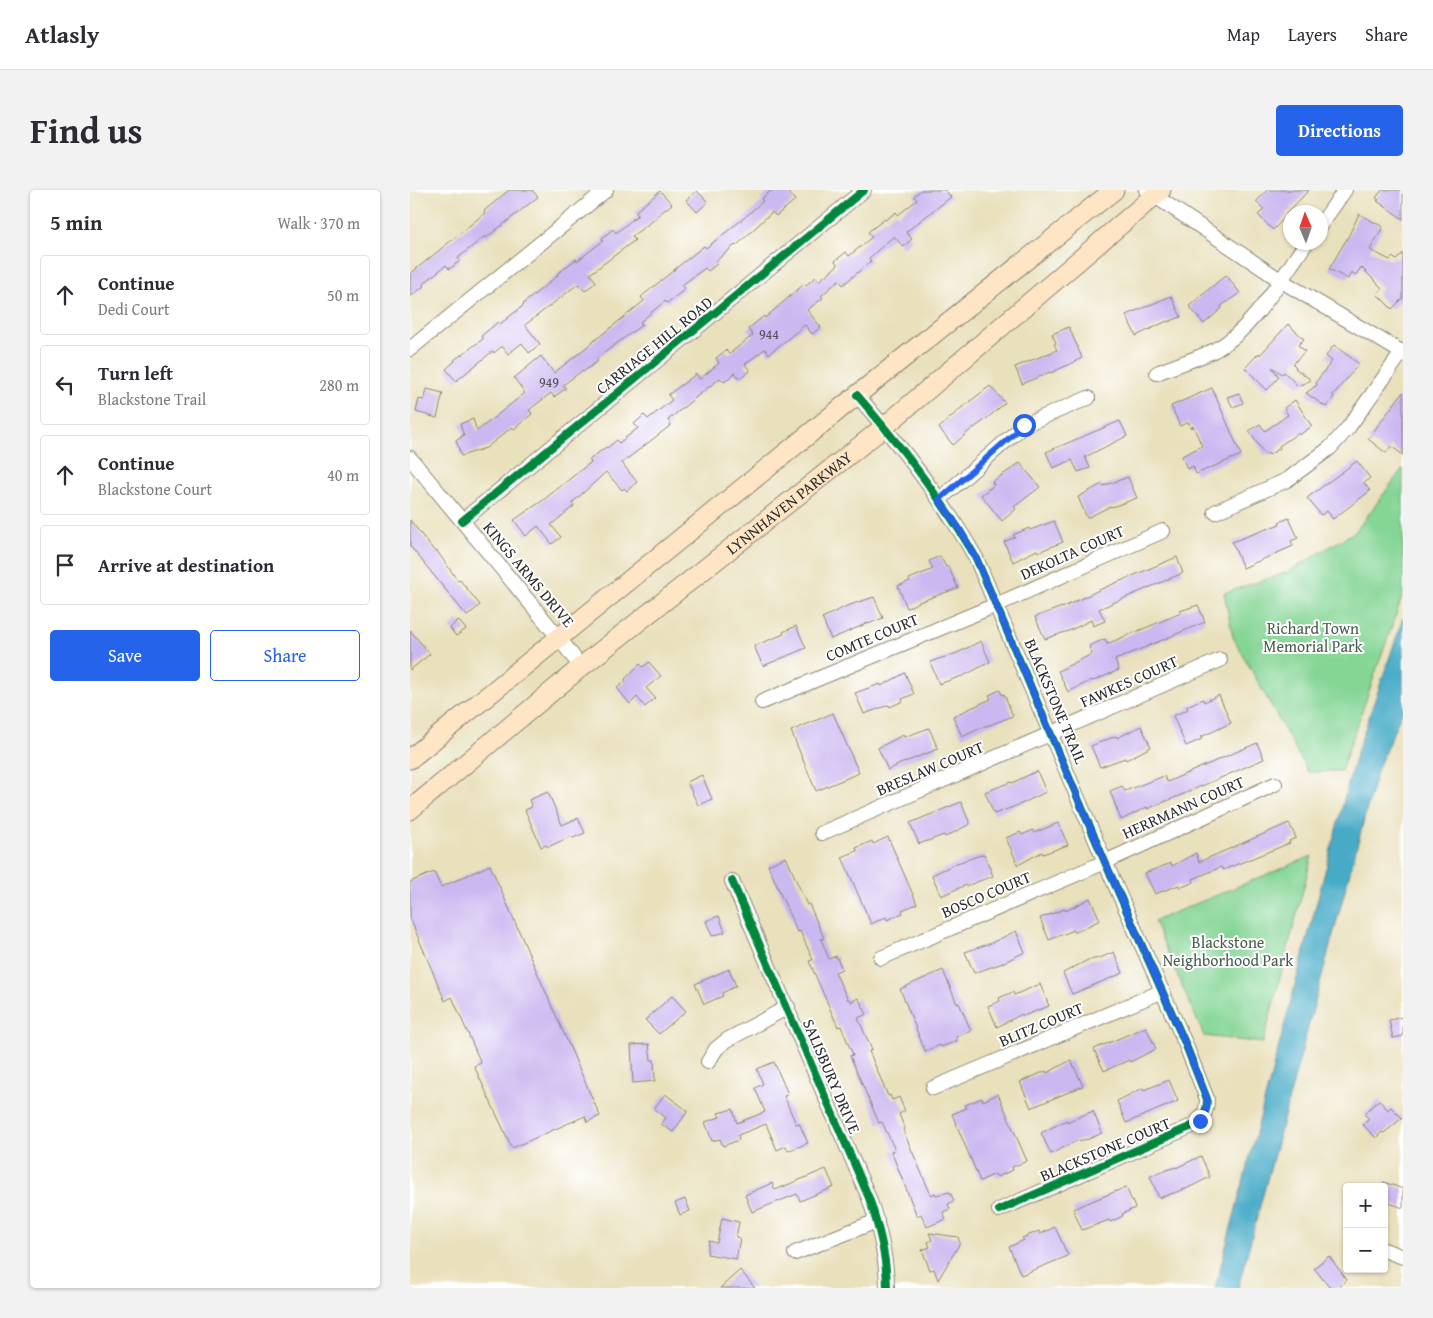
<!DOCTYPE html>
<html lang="en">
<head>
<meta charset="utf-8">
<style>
	body { margin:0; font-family:"Gentium Book Plus",serif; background:#f2f2f3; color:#2b2b33 }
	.controls { position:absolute; right:15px; bottom:15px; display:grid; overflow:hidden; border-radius:5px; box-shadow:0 1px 4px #0004 }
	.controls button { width:45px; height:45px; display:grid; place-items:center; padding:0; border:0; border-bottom:1px solid #e1e1e2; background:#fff; color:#2b2b33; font:25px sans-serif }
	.compass { position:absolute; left:873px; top:15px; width:45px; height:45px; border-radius:50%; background:#fff; box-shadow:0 1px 4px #0004; rotate:358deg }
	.stop { position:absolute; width:15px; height:15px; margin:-11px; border:4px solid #2563eb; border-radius:50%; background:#fff }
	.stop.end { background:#2563eb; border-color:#fff; box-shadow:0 1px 5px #0008 }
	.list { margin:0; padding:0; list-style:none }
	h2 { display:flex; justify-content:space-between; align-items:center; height:65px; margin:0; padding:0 20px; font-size:21px }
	h2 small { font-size:16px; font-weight:400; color:#7c7c81 }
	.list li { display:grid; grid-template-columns:32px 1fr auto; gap:15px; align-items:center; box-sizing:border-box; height:80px; margin:0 10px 10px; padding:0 10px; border:1px solid #e1e1e2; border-radius:5px }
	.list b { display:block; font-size:19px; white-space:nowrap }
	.list p { margin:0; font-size:16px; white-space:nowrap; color:#7c7c81 }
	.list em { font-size:16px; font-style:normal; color:#7c7c81 }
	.actions { display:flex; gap:10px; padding:15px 20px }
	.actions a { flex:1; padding:11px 0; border:1px solid #2563eb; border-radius:5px; text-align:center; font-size:18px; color:#2563eb }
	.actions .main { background:#2563eb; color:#fff }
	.icon { flex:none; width:28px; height:28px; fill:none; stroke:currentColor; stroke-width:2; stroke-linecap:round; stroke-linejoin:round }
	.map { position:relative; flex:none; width:993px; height:1098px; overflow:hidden; border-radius:5px }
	header { display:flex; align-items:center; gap:30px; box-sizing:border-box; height:70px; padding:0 25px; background:#fff; border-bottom:1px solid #e1e1e2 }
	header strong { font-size:24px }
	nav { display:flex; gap:28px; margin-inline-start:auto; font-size:18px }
	.intro { display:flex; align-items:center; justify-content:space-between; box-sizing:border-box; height:120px; padding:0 30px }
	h1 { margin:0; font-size:35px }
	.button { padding:12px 22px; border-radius:5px; background:#2563eb; color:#fff; font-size:18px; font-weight:700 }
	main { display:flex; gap:30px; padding:0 30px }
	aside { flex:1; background:#fff; border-radius:5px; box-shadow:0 1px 4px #0004 }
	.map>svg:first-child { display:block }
</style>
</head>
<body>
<header>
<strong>Atlasly</strong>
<nav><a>Map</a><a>Layers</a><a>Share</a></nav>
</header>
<div class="intro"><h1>Find us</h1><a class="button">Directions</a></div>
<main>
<aside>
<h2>5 min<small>Walk · 370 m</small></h2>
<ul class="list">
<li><svg class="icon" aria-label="ahead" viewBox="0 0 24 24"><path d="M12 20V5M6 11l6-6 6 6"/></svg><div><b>Continue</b><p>Dedi Court</p></div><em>50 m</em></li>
<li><svg class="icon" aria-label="left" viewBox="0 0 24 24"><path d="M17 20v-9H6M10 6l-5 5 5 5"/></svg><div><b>Turn left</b><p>Blackstone Trail</p></div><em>280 m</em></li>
<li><svg class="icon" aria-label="ahead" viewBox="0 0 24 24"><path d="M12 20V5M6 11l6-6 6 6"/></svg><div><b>Continue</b><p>Blackstone Court</p></div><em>40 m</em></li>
<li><svg class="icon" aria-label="arrive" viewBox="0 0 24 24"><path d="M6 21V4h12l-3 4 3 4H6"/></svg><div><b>Arrive at destination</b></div></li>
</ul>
<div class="actions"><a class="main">Save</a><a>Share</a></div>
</aside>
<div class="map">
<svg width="993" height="1098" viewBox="0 0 993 1098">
	<rect width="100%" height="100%" fill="#fff"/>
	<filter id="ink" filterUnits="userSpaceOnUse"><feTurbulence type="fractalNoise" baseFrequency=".02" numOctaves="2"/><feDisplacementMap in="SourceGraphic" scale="10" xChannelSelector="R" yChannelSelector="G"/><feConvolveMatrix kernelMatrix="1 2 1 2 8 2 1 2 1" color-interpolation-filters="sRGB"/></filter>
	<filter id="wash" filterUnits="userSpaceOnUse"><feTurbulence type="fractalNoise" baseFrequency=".0096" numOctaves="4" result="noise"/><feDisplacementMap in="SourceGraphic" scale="20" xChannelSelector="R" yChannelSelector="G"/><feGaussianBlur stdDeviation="1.12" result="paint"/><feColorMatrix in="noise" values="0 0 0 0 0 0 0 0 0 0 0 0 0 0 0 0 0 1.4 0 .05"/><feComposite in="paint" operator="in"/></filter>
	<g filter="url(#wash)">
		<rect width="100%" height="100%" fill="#e9e0bc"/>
		<path fill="#85d595" stroke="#588060" d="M993,278V404L931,581L898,582L823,447L814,403L878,382L946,341Z
			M902,666L853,853L794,846L744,731Z"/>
		<path fill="#47abc7" stroke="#396b79" d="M993,428V520L968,578L828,1098H805L945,568Z"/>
		<g id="blocks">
			<path fill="#cab8f0" d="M99,0H122L128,7L76,48L75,46L48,68L50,71L39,79L36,75L13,94L14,96L0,107V84L75,23L74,21Z
				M362,0H376L385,10L366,26L362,22L326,56L325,55L306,71L308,73L298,81L295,78L272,95L275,99L257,113L255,111L230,132L233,134L186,169L188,171L173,182L172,181L153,195L156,198L144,207L141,203L119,220L122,224L104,239L102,237L76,258L51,266L46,250L51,248V246H54L50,234L63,229L67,241L115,203L104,188L131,166L144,183L234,111L231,107L270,75L294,56L296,58L334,28L353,11L351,9Z
				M511,0H535L541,7L496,42L502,49L493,57L484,46L459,68L461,71L433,95L429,90L411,106L413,108L397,120L411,137L402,144L395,135L359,164L355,159L335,174L340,181L330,189L325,183L314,192L310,188L285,208L258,230L261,235L212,273L227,292L217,301L214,298L212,300L196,282L162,313L164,316L141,335L151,347L142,354L128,336L116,346L104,330L132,311L181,272L179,270L196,257L197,258L207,250L209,253L228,238L224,234L234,225L238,229L262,210L258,205L286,184L290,189L309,173L306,168L316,160L319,164L343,145L338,139L354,126L355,128L394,94L396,95L406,87L409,91L428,75L425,71L436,62L439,66L462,47L458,42L475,29L476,30L486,22L488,25L507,10L504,6Z
				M857,0H899L876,24L877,25L863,40L848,25L854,19L846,12Z
				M972,0H993V29L967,11L969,10L966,8Z
				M250,1L262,14L247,26L248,27L222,46L225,50L180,84L186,92L175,101L168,94L115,135L130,154L119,163L112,153L98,164L92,156L84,163L83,161L46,191L36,179L45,171L44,170L73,149L71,146L88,132L90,134L114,115L113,114L148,85L147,84L166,69L167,71L193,51L192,48L203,39L206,43L228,25L225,22Z
				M287,1L298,12L287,22L276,10Z
				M949,24L973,37L960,60L980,70L983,67L986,70L993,63V108L982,119L967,104L972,98L951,77L946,85L941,82L938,89L919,79L939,45Z
				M816,85L830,103L811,116L812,118L794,134L779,116Z
				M761,106L771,127L758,132L757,131L726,146L716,125Z
				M878,134L894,149L888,155L895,161L883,174L886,177L885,178L901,190L888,196L874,182L872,184L862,177L869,187L857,200L835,178L849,163L850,165Z
				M659,137L672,168L641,183L640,182L612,194L605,177L647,160L644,154L646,153L642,144Z
				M924,155L949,174L923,205L924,207L916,217L896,203L907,195L906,192L922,171L916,166Z
				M580,196L595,213L575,230L564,238V237L543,255L529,238L550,219Z
				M802,198L831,265L786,284L783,276L777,279L772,266L792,256L783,236L780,238L778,232L770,236L761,216Z
				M17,199L33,203L27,228L6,222L9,209L14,210Z
				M993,202V265L981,256L976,263L958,249Z
				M829,203L833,213L823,217L817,207Z
				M885,210L901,235V237L889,245L888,243L869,256L870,258L859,265L858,263L855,265L839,241L850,234L855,241L878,225L874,218Z
				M710,231L717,246L675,267L680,278L668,282L662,270L643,278L636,262Z
				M947,271L960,288L954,293L960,301L923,329L917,321L911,325L897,308Z
				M610,273L630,297L604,317L606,319L592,331L571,305L584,295L582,292Z
				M718,287L727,308L702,317L701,316L677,328L668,307L692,294L693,296Z
				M879,328L888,348L881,351L883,356L833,378L822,352L870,334L869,332Z
				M0,330L25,362L27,361L48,391L50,390L70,415L57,426L0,356Z
				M644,331L653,352L628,362L627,360L603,372L594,352L605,347L603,345L619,338L620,340Z
				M530,366L536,377L538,376L548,398L509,412L497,418L488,396L500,391L499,389L523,379L519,371Z
				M767,367L773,383L689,419L695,431L683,436L681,430L661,440L635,449L625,427L652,417V418L689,400Z
				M464,407L473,428L458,434V433L421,449L412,428L437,416Z
				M788,415L795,432L705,470L709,480L683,491L682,490L658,502L648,481L682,464L679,456L695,449L697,454L771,423L770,421Z
				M48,430L56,439L46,446L40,438Z
				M386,436L396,458L353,476L344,456L374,444L373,442Z
				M0,440L20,464L0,480Z
				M571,451L580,472L555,485L529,494L520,472L547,463Z
				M239,472L251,486L236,498L245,508L235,517L227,507L220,514L207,498L216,491L215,489L230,474L233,477Z
				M495,483L504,504L492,509L493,511L480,517L479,515L454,524L445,503L470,494L471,496Z
				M590,500L592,505L594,504L603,526L577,536V535L552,547L543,526L581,509L579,505Z
				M809,505L821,533L791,547L792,549L776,556L763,526L778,519L777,516L793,509L794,512Z
				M423,523L449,583L406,601L381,541Z
				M731,536L741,557L716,570L715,568L690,577L681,556L706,546L707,548Z
				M519,538L528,559L490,574L478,580L468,558L493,545L494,547Z
				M847,553L854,569L764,608L737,619V617L711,630L700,601L712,596L715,601L754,586L757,592Z
				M627,581L636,602L611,614L584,624L575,602L601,592L602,593Z
				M292,585L302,609L288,615L277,592Z
				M138,602L152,635L168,628L175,643L163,648L162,646L138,657L137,655L131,657L115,620L122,617L119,610Z
				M551,612L560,634L535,647L534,645L509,654L500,633Z
				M648,633L658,655L633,664L632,662L608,675L596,648L610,642L612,645L623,640L624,643Z
				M879,633L886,648L879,651L880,653L813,680L811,677L783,689L784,692L770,698L769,695L745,704L735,683L761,673L762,676L786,663L789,672Z
				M478,647L507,714L492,720L493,723L477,730L476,727L461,734L432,667L447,661L446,658L462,651L463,654Z
				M574,664L583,686L556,696V695L531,706L522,685L547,673Z
				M376,667L397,715L399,714L414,748L411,749L419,769L426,766L432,779L425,782L438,810L440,809L441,812L448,808L457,824L448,828L462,860L459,861L478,906L480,905L482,910L489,907L495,921L489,924L495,939L493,940L521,1005L525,1003L526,1005L540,1002L544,1011L538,1014L540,1019L533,1022L536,1029L517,1037L511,1024L507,1026L481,961L485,960L472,932L469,933L440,866L443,865L431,836L428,837L399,771L403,770L390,741L387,742L358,675Z
				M80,675L190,926L177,932L175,926L102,958L64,876L71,873L42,807L35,811L0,728V692L24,682L31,697Z
				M680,708L690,730L664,743V740L639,750L630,728L655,719L656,721Z
				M309,726L315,742L302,746L296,731Z
				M606,741L615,762L590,774L564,783L555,762L581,753Z
				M704,762L713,783L662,804L653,783L678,770L690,768Z
				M319,779L326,796L312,803L313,806L294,814L285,794Z
				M533,780L547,814L549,813L561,841L546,847L547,851L531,857L530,855L515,861L490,799Z
				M630,794L639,816L613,826L612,824L587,837L578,816L590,811L589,808L603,802L604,805Z
				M262,806L276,821L249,844L235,830Z
				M993,827V846L983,848L979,830Z
				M736,837L746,859L720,872L719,870L694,881L684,859Z
				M239,854L241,870H244L245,891L223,893L221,855Z
				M661,870L673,896L621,918L610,892L636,881L637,883Z
				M364,872L378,904L374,906L386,934L389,933L398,953L378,961L376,956L367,960L356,934L328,945L329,950L313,956L310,949L302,951L295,932L310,927L308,923L323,919L327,933L355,922L345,898L353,894L347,879Z
				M759,890L768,911L716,933L707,911L733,898L734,900Z
				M255,904L278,921L263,942L251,934L256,928L244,919Z
				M588,904L617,971L602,977L603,980L587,987L585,984L570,991L542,924L557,918L555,915L572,908L573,911Z
				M969,910L978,920L981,917L992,928L974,943L972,942L966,948L953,935L959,929L954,924Z
				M683,921L692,943L679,949L666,951L641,964L631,943L657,930V932Z
				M791,966L800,987L778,998L749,1008L740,986L766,977V978Z
				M416,979L424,997L390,1011L387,1004L342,1022L335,1005L362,993L365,1000Z
				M974,992L993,999V1018L974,1011Z
				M716,997L725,1018L712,1024L713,1026L700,1032L699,1030L672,1040L663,1019Z
				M275,1009L280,1021L270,1025L265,1013Z
				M312,1028L329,1032L326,1047L330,1048L326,1069L297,1064L299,1051L307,1053Z
				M645,1037L658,1066L611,1085L599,1057L614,1050L612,1048L629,1041L630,1044Z
				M519,1043L548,1047L550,1053L528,1090L524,1079L520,1080L512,1060L520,1057L518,1052L522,1050Z
				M919,1066L937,1090L927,1098H920L904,1078Z
				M330,1080L345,1098H310Z"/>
		</g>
	</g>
	<g filter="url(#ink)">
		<use href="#blocks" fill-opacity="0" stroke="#8a8674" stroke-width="1"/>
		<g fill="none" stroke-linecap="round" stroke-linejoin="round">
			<g stroke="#8a8674" stroke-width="16">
				<path id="street" d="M736,0L870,90L993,163
					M911,34L935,0
					M0,159L196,0
					M747,183C766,175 787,169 805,160C844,139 871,88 897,52
					M447,205C491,256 533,310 566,368L695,672L775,853L797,909C797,922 793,929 782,936L589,1020
					M0,268L149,448L171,477
					M529,310L614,235L678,208
					M805,322L877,290L920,258L938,238L993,161
					M52,331L454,0
					M352,512L586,415L753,341
					M412,643L810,470
					M322,691L459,1008C469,1037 477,1067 477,1098
					M471,768L695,672L865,594
					M298,872L306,859L317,850L378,817
					M523,898L753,801
					M974,1060L993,1067
					M385,1063L467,1031"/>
			</g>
			<g stroke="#8a8674" stroke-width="21">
				<g id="secondary">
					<path d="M0,569L447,205L704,0"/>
					<path id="s1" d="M0,620L171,477L474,237L751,0"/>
				</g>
			</g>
			<use href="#street" stroke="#fff" stroke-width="14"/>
			<use href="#secondary" stroke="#fde5c5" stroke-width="19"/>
			<g stroke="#fff" stroke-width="11">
				<path id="cycleway" d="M447,205C491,256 533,310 566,368L695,672L775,853L797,909C797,922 793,929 782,936L589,1020
					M52,331L454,0
					M322,691L459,1008C469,1037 477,1067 477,1098"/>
			</g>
			<use href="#cycleway" stroke="#00873e" stroke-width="8"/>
		</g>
	</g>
	<g fill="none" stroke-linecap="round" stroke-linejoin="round" filter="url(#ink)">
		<path stroke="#2563eb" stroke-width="6" d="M614,235L529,310L549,338L566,368L695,672L775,853L797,909V918L790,931"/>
	</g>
	<g text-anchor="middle" stroke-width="4" stroke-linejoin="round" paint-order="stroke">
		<g font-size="14" fill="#534e5c">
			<text x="359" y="149">944</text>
			<text x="139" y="197">949</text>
		</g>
		<g font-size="16" fill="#2b2b2b" stroke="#fff">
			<text transform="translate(244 155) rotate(-39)" y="6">CARRIAGE HILL ROAD</text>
			<text dy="6" stroke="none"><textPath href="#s1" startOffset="488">LYNNHAVEN PARKWAY</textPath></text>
			<text transform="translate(662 362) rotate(-24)" y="6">DEKOLTA COURT</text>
			<text transform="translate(119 384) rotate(50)" y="6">KINGS ARMS DRIVE</text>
			<text transform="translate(462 447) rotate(-23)" y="6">COMTE COURT</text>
			<text transform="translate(719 491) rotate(-24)" y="6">FAWKES COURT</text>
			<text transform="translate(646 511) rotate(67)" y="6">BLACKSTONE TRAIL</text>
			<text transform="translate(520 578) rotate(-23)" y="6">BRESLAW COURT</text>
			<text transform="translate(773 617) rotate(-24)" y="6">HERRMANN COURT</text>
			<text transform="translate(576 704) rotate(-23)" y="6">BOSCO COURT</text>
			<text transform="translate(631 834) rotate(-23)" y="6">BLITZ COURT</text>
			<text transform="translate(422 886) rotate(67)" y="6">SALISBURY DRIVE</text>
			<text transform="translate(695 959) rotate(-23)" y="6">BLACKSTONE COURT</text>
		</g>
		<g font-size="16" fill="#465e4b" stroke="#fff">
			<text x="903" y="444">Richard Town<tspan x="903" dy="18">Memorial Park</tspan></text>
			<text x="818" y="758">Blackstone<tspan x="818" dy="18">Neighborhood Park</tspan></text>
		</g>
	</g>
</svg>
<div class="controls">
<button>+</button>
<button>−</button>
</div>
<svg class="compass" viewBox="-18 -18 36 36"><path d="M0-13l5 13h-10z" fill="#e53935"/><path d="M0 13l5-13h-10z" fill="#7c7c81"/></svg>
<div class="stop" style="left:614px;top:235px"></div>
<div class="stop end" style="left:790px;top:931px"></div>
</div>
</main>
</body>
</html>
